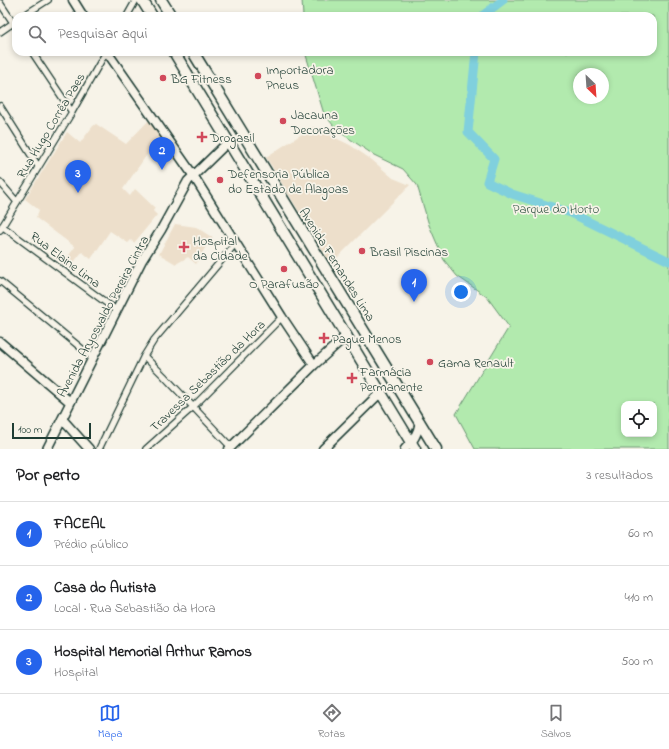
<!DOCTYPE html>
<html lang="pt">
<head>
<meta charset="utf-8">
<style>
	body { margin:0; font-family:"Indie Flower",sans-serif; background:#f6f6f6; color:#202124 }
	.controls { position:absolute; right:12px; bottom:12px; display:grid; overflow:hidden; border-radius:8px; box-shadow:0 2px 6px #0003 }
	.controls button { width:36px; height:36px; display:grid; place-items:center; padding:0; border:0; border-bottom:1px solid #e0e0e0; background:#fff; color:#202124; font:20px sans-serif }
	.compass { position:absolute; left:573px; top:68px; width:36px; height:36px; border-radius:50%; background:#fff; box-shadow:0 2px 6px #0003; rotate:155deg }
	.scale { position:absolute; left:12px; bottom:10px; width:79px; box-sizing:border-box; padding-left:4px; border:2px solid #1f3d34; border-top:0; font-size:11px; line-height:14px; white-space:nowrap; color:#1f3d34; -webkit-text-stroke:3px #f7f3e8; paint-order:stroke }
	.you { position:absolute; left:461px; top:292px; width:14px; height:14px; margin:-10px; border:3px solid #fff; border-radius:50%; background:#1a73e8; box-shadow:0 0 0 6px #1a73e833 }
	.badge { display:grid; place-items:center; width:26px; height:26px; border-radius:50%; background:#2563eb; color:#fff; font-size:13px; font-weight:700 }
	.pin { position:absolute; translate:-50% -33px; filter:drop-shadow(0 1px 2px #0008) }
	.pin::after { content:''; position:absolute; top:21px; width:14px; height:12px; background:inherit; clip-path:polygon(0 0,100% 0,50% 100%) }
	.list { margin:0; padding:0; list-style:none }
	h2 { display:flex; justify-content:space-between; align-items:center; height:52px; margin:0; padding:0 16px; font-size:17px }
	h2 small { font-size:13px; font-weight:400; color:#757577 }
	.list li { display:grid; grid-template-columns:26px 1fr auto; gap:12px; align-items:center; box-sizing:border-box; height:64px; padding:0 16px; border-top:1px solid #e0e0e0 }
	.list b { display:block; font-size:15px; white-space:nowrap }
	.list p { margin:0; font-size:13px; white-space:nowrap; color:#757577 }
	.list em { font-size:13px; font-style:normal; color:#757577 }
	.icon { flex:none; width:22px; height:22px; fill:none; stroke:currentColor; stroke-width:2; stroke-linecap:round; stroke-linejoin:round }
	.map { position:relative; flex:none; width:669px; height:449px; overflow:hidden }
	.search { position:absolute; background:#fff; box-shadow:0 2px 6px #0003; left:12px; right:12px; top:12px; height:44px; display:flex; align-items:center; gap:10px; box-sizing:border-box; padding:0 14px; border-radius:12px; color:#757577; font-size:15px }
	.sheet { height:244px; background:#fff }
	nav { display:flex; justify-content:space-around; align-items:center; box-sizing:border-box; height:56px; border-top:1px solid #e0e0e0; background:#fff; font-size:11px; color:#757577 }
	nav a { display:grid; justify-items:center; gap:2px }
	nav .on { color:#2563eb }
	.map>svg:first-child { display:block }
</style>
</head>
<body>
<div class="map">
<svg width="669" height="449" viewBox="0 0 669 449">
	<rect width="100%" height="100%" fill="#f7f3e8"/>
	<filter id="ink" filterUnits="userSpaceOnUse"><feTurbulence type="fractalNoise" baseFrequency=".025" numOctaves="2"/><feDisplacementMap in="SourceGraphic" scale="8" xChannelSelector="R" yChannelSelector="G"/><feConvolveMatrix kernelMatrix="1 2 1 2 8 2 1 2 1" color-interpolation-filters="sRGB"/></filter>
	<g filter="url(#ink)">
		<path fill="#eddfcb" d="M152,117L160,136L123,189L130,196L135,189L155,208L153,211L157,215L134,243L131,240L128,243L110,231L91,259L82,252L70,267L64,262L75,247L36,218L39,210L25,199L67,132L80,143L93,126L96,124L126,144Z
			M313,127L350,145L372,160L393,178L410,185L331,264L266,157Z
			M175,224L196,227L213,238L209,241L196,264L188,257L176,264L159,254Z"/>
		<path fill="#b2eaae" stroke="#689471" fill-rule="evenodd" d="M302,0H669V449H475L456,414L509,327L487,297L457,276L444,260L429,225L417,185L403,169L374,155L338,131L324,114L305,52H653V16H303ZM579,74H603V98H579ZM624,404H654V434H624Z"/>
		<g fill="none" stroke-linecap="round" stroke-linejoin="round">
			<path stroke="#80d0dd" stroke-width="9" d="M482,16L503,0
				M476,52L468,132L494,159L487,182L512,194L571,213L669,261"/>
			<g stroke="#1f3d34" stroke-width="8">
				<path id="street" d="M0,3L16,27
					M23,16L48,0
					M127,16L136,0
					M0,32L16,21
					M32,52L72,112
					M0,106L38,166
					M0,182L17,202
					M2,226L116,310
					M0,230L72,112L106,52
					M0,281L92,357
					M144,356L164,376L231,447
					M99,449L144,356L154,340L236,243
					M146,449L193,407L282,317"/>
			</g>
			<g stroke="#1f3d34" stroke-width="11">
				<path id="secondary" d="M73,0L83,16
					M107,52L193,175L282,317L314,365
					M0,342L70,402
					M62,419L89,449
					M47,449L142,260L161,230L188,181L228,142
					M229,449L314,365L347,335
					M323,449L381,392
					M405,449C413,441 418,434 420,422"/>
			</g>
			<g stroke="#1f3d34" stroke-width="13">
				<path id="highway" d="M142,0L152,16
					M161,0L171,16
					M174,52L415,449
					M193,52L436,449"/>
			</g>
			<use href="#street" stroke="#f7f3e8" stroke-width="5.5"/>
			<use href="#secondary" stroke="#f7f3e8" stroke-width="8"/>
			<use href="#highway" stroke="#f7f3e8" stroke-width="10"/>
		</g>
	</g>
	<g fill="#d1495b" stroke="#f7f3e8" stroke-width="1.5">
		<circle cx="258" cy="76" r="4"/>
		<circle cx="163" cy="78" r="4"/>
		<circle cx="283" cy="121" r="4"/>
		<path d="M200 131h4v4h4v4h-4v4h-4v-4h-4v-4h4z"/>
		<circle cx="220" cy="180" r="4"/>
		<path d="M182 241h4v4h4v4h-4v4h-4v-4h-4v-4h4z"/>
		<circle cx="362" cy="251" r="4"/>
		<circle cx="284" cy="269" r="4"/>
		<path d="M322 332h4v4h4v4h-4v4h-4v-4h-4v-4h4z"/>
		<circle cx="430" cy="362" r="4"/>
		<path d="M350 372h4v4h4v4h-4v4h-4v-4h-4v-4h4z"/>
	</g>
	<g text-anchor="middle" stroke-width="3.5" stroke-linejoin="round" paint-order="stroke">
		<g font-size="13" fill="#1f3d34" stroke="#f7f3e8" text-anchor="start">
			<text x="266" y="74">Importadora<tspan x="266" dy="15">Pneus</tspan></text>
			<text x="171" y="83">BG Fitness</text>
			<text x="291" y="119">Jacauna<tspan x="291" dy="15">Decorações</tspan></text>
			<text x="210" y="142">Drogasil</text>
			<text x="228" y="178">Defensoria Pública<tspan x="228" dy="15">do Estado de Alagoas</tspan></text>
			<text x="193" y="245">Hospital<tspan x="193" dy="15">da Cidade</tspan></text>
			<text x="370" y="256">Brasil Piscinas</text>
			<text x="284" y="288" text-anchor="middle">O Parafusão</text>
			<text x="332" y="343">Pague Menos</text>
			<text x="438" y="367">Gama Renault</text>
			<text x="360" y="376">Farmácia<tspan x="360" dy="15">Permanente</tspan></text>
		</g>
		<g font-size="13" fill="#1f3d34" stroke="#f7f3e8">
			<text transform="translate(50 125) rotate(-59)" y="5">Rua Hugo Corrêa Paes</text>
			<text transform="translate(66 259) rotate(37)" y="5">Rua Elaine Lima</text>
			<text transform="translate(338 264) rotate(58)" y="5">Avenida Fernandes Lima</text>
			<text transform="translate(102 316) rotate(-62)" y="5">Avenida Aryosvaldo Pereira Cintra</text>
			<text transform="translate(207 375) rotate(-44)" y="5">Travessa Sebastião da Hora</text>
		</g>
		<g font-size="13" fill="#355746" stroke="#f7f3e8">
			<text x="556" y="213">Parque do Horto</text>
		</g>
	</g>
</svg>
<div class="controls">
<button><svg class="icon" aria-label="locate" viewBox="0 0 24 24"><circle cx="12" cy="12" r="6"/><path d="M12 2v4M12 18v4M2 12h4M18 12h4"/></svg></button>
</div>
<svg class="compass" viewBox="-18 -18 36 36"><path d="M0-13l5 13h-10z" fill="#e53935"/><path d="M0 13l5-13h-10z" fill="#757577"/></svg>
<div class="scale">100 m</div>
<div class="you"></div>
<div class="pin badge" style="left:414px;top:302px">1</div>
<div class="pin badge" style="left:162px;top:170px">2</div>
<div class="pin badge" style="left:78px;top:193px">3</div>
<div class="search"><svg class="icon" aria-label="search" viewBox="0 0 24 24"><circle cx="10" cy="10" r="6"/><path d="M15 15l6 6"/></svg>Pesquisar aqui</div>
</div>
<section class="sheet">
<h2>Por perto<small>3 resultados</small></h2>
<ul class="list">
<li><span class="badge">1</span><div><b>FACEAL</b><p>Prédio público</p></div><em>60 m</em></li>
<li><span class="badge">2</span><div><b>Casa do Autista</b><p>Local · Rua Sebastião da Hora</p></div><em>410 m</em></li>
<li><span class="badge">3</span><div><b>Hospital Memorial Arthur Ramos</b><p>Hospital</p></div><em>500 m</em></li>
</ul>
</section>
<nav>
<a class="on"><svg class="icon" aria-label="map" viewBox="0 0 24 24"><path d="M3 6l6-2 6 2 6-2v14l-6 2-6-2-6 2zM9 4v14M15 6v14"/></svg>Mapa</a>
<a><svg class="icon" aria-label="directions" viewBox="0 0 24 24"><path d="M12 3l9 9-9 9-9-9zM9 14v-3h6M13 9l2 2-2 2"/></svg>Rotas</a>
<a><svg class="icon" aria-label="saved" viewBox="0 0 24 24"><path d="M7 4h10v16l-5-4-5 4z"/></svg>Salvos</a>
</nav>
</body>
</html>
